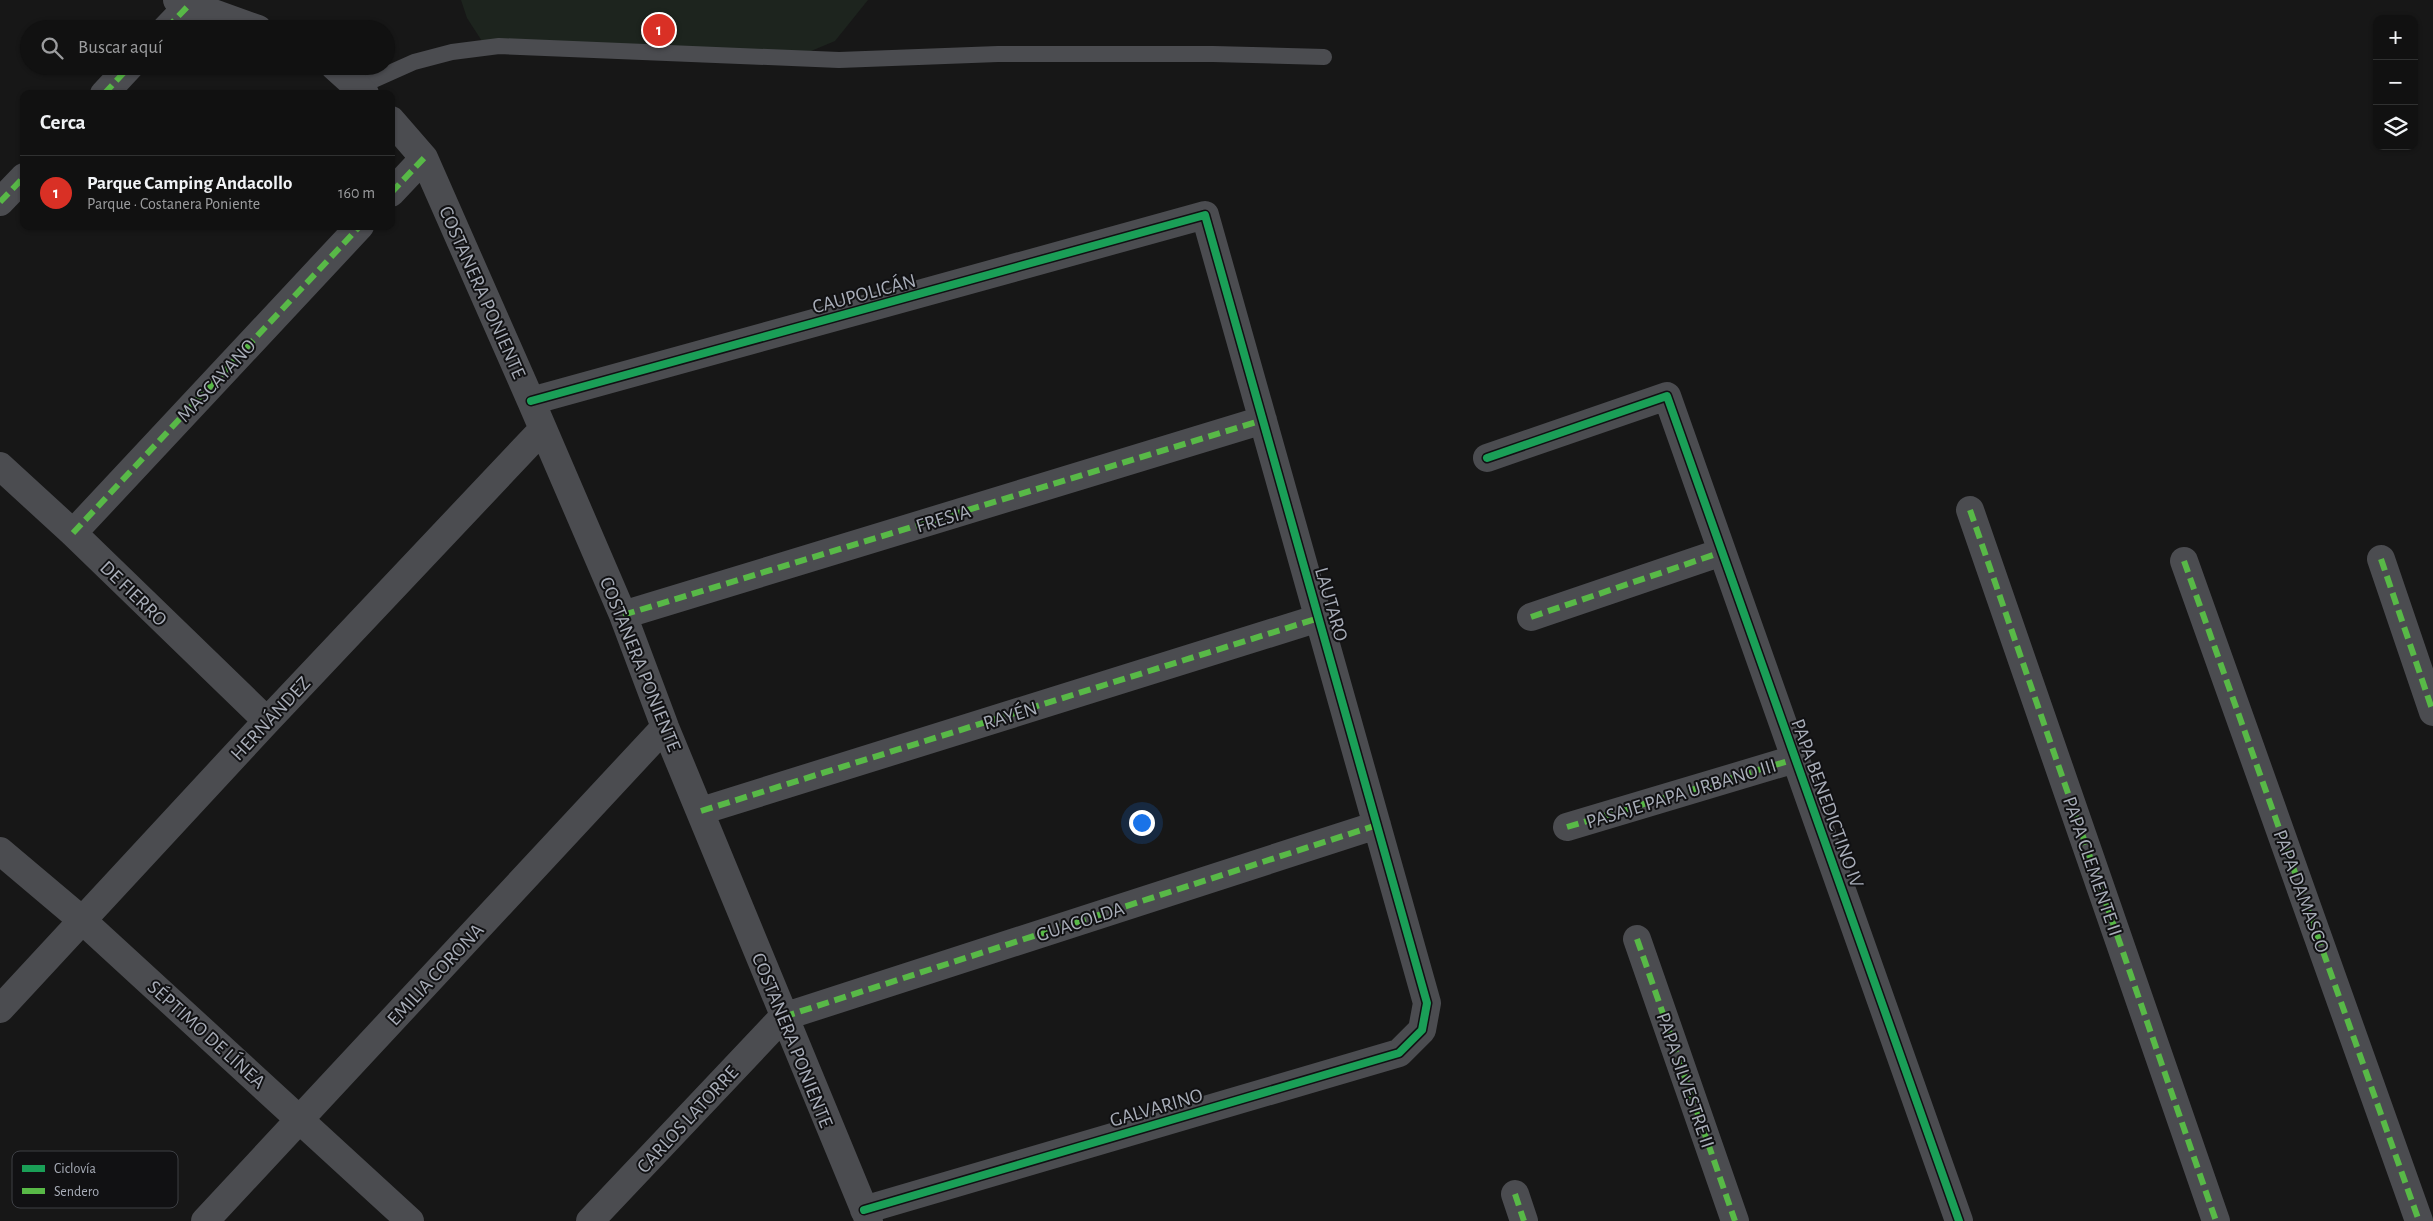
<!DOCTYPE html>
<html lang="es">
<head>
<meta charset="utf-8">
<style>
	body { margin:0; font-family:"Alegreya Sans",sans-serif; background:#1a1a1a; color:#f1f3f6 }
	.controls { position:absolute; right:15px; top:15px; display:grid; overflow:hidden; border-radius:10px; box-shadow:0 1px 4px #0004 }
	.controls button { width:45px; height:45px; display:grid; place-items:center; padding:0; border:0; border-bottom:1px solid #303131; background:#111; color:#f1f3f6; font:25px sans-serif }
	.you { position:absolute; left:1141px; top:822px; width:18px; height:18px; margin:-12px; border:4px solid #fff; border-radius:50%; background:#1a73e8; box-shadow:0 0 0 8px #1a73e833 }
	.badge { display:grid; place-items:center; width:32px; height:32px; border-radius:50%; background:#d93025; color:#fff; font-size:16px; font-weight:700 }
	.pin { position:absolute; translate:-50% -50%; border:2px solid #fff; box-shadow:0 1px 5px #0006 }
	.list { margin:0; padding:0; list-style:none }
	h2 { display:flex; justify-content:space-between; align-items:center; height:65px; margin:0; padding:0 20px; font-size:21px }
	h2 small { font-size:16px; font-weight:400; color:#9c9d9f }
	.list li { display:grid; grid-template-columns:32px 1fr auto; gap:15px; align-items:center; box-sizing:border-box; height:75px; padding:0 20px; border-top:1px solid #303131 }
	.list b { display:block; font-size:19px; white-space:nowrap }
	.list p { margin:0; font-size:16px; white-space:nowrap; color:#9c9d9f }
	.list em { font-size:16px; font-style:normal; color:#9c9d9f }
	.icon { flex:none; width:28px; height:28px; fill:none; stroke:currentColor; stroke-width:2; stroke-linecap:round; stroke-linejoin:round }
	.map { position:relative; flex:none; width:2433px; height:1221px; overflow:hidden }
	.search { position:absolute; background:#111; box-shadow:0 1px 4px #0004; left:20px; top:20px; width:375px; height:55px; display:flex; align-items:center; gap:12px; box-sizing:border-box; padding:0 18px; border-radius:28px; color:#9c9d9f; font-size:19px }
	.panel { position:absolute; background:#111; box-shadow:0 1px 4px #0004; left:20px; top:90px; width:375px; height:140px; border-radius:10px }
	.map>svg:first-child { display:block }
</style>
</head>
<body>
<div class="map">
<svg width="2433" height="1221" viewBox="0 0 2433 1221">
	<rect width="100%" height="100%" fill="#171717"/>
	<path fill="#1d241e" d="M461,0H868L835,41L780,64L489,52L467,18Z"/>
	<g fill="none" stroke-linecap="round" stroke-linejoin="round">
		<path stroke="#4b4c50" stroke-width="16" d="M358,87L414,62L452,52L499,46L839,60L998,54H1213L1324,57"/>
		<path stroke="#4b4c50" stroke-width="28" d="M177,0L258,29
			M166,29L190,4
			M334,66L365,94
			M104,94L130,66
			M391,120L424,158L531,401L623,615L665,727L869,1221
			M391,193L424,158
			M0,202L24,177
			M531,401L1205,215L1427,1003L1422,1030L1399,1053L864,1210
			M1487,458L1667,396L1959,1221
			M0,466L73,533L267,721
			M1970,510L2216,1221
			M73,533L360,226
			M2381,559L2433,712
			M2184,561L2419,1221
			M623,615L1263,420
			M1531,617L1722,552
			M701,811L1319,618
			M1567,827L1795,759
			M0,851L83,921L410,1221
			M1637,939L1735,1221
			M0,1009L267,721L542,430
			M1515,1194L1524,1221
			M205,1221L665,727
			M590,1221L783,1017L1377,825"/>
		<path stroke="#58b947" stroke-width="6" stroke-dasharray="12 6" stroke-linecap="butt" d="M166,29L190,4
			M104,94L130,66
			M391,193L424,158
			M0,202L24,177
			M1970,510L2216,1221
			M73,533L360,226
			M2381,559L2433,712
			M2184,561L2419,1221
			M623,615L1263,420
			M1531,617L1722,552
			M701,811L1319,618
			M1567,827L1795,759
			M1637,939L1735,1221
			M783,1017L1377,825
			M1515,1194L1524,1221"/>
		<g stroke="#111113" stroke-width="11">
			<path id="cycleway" d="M531,401L1205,215L1427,1003L1422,1030L1399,1053L864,1210
				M1487,458L1667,396L1959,1221"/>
		</g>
		<use href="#cycleway" stroke="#1a9f57" stroke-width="8"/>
	</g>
	<g text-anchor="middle" stroke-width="4" stroke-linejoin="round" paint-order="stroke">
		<g font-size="20" fill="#a8adb8" stroke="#111113">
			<text transform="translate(483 292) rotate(66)" y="7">COSTANERA PONIENTE</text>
			<text transform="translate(864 293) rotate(-15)" y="7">CAUPOLICÁN</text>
			<text transform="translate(216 380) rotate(-47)" y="7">MASCAYANO</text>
			<text transform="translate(943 518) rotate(-17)" y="7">FRESIA</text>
			<text transform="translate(134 593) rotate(44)" y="7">DE FIERRO</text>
			<text transform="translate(1332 604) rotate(74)" y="7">LAUTARO</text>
			<text transform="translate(641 664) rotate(68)" y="7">COSTANERA PONIENTE</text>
			<text transform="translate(1010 715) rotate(-17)" y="7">RAYÉN</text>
			<text transform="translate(270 718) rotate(-47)" y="7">HERNÁNDEZ</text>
			<text transform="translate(1681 793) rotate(-17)" y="7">PASAJE PAPA URBANO III</text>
			<text transform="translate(1828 803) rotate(70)" y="7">PAPA BENEDICTINO IV</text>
			<text transform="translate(2093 866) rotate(71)" y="7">PAPA CLEMENTE II</text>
			<text transform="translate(2302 891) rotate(70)" y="7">PAPA DAMASCO</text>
			<text transform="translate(1080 921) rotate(-18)" y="7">GUACOLDA</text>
			<text transform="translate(435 974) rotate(-47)" y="7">EMILIA CORONA</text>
			<text transform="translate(207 1034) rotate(42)" y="7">SÉPTIMO DE LÍNEA</text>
			<text transform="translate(793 1040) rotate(68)" y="7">COSTANERA PONIENTE</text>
			<text transform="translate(1686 1080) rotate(71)" y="7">PAPA SILVESTRE II</text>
			<text transform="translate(1156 1107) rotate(-16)" y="7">GALVARINO</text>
			<text transform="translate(687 1119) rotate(-47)" y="7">CARLOS LATORRE</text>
		</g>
	</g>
	<rect x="12" y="1151" width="166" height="57" rx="8" fill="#111113" stroke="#3e4045" stroke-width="1"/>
	<rect x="22" y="1165" width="23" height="7" fill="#1a9f57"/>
	<rect x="22" y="1188" width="23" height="6" fill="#58b947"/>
	<g font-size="14" fill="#a8adb8">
		<text x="54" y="1173">Ciclovía</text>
		<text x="54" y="1196">Sendero</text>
	</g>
</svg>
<div class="controls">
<button>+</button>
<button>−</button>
<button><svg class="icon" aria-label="layers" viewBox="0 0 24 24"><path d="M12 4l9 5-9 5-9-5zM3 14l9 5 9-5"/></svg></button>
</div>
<div class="you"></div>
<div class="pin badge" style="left:659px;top:30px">1</div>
<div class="search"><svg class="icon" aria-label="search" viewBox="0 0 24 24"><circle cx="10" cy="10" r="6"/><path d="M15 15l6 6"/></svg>Buscar aquí</div>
<section class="panel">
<h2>Cerca<small></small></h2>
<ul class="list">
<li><span class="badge">1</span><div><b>Parque Camping Andacollo</b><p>Parque · Costanera Poniente</p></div><em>160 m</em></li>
</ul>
</section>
</div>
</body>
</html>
